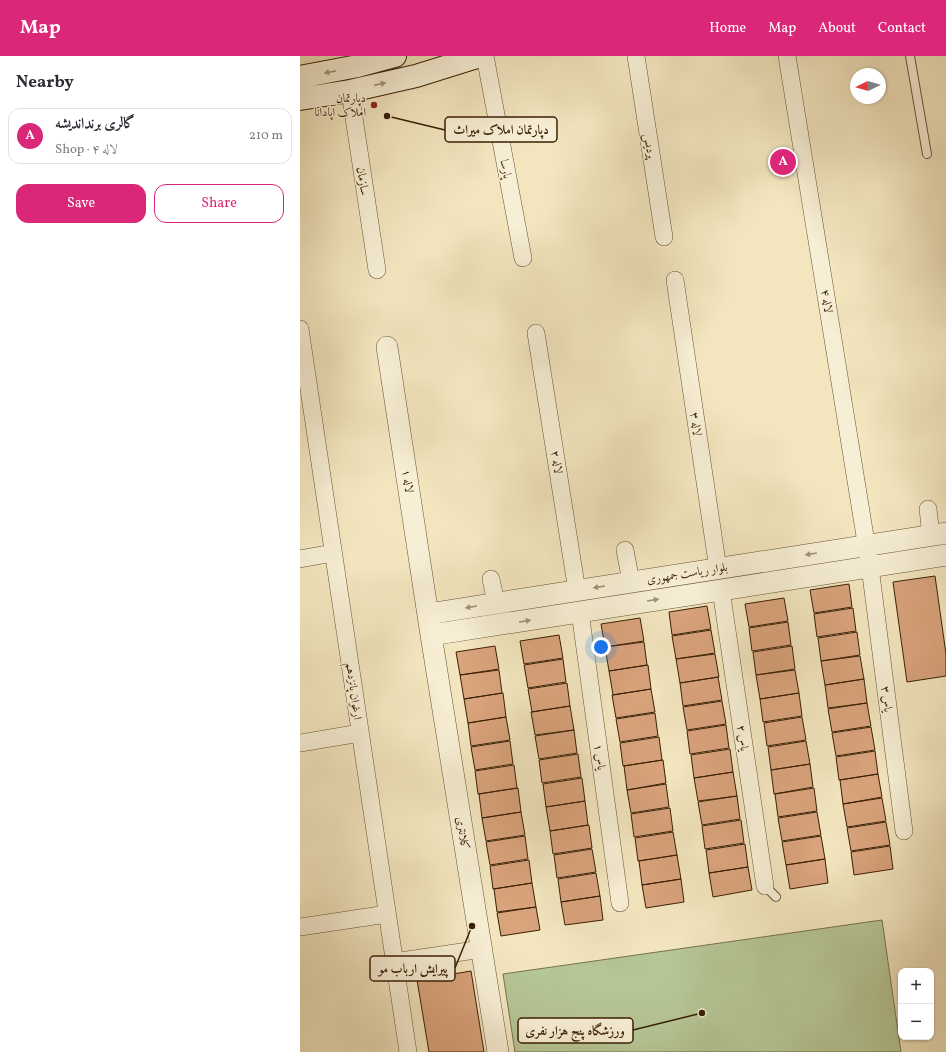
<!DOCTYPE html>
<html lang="en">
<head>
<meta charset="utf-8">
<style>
	body { margin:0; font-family:Vollkorn,Amiri,serif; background:#f2f2f3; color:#2b2b33 }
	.controls { position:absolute; right:12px; bottom:12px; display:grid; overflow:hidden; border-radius:8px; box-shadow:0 1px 3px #0004 }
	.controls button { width:36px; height:36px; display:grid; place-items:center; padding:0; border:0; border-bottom:1px solid #e1e1e2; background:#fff; color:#2b2b33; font:20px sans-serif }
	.compass { position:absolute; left:550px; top:12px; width:36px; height:36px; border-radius:50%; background:#fff; box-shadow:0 1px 3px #0004; rotate:265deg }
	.you { position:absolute; left:301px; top:591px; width:14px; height:14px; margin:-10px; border:3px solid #fff; border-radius:50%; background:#1a73e8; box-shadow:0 0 0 6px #1a73e833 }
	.badge { display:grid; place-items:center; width:26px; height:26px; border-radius:50%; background:#db2777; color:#fff; font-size:13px; font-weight:700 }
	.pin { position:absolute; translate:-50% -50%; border:2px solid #fff; box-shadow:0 1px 4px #0006 }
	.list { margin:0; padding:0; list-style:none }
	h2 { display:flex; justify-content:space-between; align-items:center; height:52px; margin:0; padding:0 16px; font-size:17px }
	h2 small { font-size:13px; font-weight:400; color:#7c7c81 }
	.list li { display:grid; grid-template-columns:26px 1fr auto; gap:12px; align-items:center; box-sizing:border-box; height:56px; margin:0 8px 8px; padding:0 8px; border:1px solid #e1e1e2; border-radius:12px }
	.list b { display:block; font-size:15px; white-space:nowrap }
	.list p { margin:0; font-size:13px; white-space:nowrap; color:#7c7c81 }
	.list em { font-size:13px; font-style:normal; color:#7c7c81 }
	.actions { display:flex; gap:8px; padding:12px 16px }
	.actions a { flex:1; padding:9px 0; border:1px solid #db2777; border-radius:12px; text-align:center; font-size:14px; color:#db2777 }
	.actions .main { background:#db2777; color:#fff }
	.map { position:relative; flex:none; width:646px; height:996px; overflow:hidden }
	header { display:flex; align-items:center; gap:24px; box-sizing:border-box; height:56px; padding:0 20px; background:#db2777; color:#fff }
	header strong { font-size:19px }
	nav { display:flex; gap:22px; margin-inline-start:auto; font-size:14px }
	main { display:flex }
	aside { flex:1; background:#fff }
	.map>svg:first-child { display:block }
</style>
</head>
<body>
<header>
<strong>Map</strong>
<nav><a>Home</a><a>Map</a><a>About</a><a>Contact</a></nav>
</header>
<main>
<aside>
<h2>Nearby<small></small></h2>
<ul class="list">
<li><span class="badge">A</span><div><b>گالری برنداندیشه</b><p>Shop · لاله ۴</p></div><em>210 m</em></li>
</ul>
<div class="actions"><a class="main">Save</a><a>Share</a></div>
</aside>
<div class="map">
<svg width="646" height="996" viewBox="0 0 646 996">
	<rect width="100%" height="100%" fill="#f3e6bf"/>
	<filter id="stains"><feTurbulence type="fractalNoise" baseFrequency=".005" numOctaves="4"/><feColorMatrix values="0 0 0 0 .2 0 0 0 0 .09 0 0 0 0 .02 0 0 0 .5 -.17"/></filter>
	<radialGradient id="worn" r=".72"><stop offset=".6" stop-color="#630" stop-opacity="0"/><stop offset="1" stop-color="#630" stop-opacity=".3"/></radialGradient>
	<path fill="#b6c695" stroke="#78724d" d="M582,864L601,996H215L203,918Z"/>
	<path fill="#d9a37c" stroke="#3a1f05" d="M635,520L646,598V620L607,626L593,526Z
		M549,528L552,551L514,557L510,534Z
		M484,542L488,565L449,571L445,548Z
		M407,550L411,573L372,579L369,556Z
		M553,552L556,575L517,581L514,558Z
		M340,562L344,585L305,591L301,568Z
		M488,566L491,589L452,595L449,572Z
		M411,574L415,597L376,603L372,580Z
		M557,576L560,599L521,605L518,582Z
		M259,579L263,602L224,608L220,585Z
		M344,586L347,609L309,615L305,591Z
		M195,590L199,613L160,619L156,596Z
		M492,590L495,613L456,619L453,596Z
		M415,598L419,621L380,627L376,603Z
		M560,600L564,623L525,629L521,605Z
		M263,603L266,626L228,632L224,609Z
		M348,609L351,633L313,639L309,615Z
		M199,614L202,637L164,643L160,619Z
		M495,614L499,637L460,643L456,619Z
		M418,621L422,644L383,650L380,627Z
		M564,623L567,647L528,652L525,629Z
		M267,627L270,650L232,656L228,633Z
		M351,633L355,656L316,662L312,639Z
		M203,637L206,661L168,667L164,643Z
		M499,637L502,660L463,666L460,643Z
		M422,645L426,668L387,674L383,651Z
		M567,647L571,670L532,676L528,653Z
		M270,650L274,674L235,679L231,656Z
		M355,657L358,680L320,686L316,663Z
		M206,661L210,684L171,690L168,667Z
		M502,661L506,684L467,690L464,667Z
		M426,669L429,692L390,698L387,675Z
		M571,671L575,694L536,700L532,677Z
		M274,674L277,697L239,703L235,680Z
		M359,681L362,704L323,710L320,687Z
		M210,685L213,708L175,714L171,691Z
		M506,685L510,708L471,714L468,691Z
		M430,693L433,716L394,722L391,699Z
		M575,695L578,718L539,724L536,701Z
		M278,698L281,721L242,727L239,704Z
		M363,704L366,727L327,734L324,710Z
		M510,708L513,731L474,738L471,714Z
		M214,709L217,732L178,738L175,715Z
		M433,716L437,740L398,745L394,722Z
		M578,718L582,741L543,748L540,724Z
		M282,722L285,745L246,751L243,728Z
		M366,728L369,751L331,757L327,734Z
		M218,732L221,756L182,762L179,738Z
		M514,732L517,755L478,761L475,738Z
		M437,740L440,763L402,769L398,746Z
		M582,742L586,765L547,771L543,748Z
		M285,745L288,769L250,775L246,751Z
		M370,752L373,775L334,781L331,758Z
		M221,756L225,779L186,785L182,762Z
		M517,756L521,779L482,785L478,762Z
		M441,764L444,787L405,793L402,770Z
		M586,766L590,789L551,795L547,772Z
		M289,769L292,792L253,798L250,775Z
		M373,776L377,799L338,805L335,782Z
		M225,780L228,803L190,809L186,786Z
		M521,780L525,803L486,809L482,786Z
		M445,788L448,811L409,817L406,794Z
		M590,790L593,813L554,819L551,796Z
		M292,793L296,816L257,822L254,799Z
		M377,799L381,823L342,829L339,805Z
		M525,803L528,827L490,833L486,809Z
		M229,804L232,827L193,833L190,810Z
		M448,811L452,834L413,841L409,817Z
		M296,817L300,840L261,846L258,823Z
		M381,823L384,846L346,852L342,829Z
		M232,827L236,851L197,856L194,833Z
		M300,840L303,864L265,869L261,846Z
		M236,851L240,874L201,880L197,857Z
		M171,915L184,996H129L117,924Z"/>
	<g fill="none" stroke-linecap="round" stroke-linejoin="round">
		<g stroke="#685134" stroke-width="10">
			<path id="service" d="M610,0L627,98
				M465,830L476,841"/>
		</g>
		<g stroke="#685134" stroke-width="18">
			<path id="minor" d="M185,0L223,202
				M336,0L364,181
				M487,0L570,511L604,775
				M50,35L77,214
				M375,224L418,513
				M0,273L108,996
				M236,277L277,535
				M628,453L631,479
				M325,494L331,526
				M0,503L33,497
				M191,523L196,547
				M421,534L465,830
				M280,556L320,847
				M0,687L60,677
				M0,871L87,858
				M94,906L182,893"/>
		</g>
		<g stroke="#685134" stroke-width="22">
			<path id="tertiary" d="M87,291L131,579L198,996
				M128,558L646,477
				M131,579L646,499"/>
		</g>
		<g stroke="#3a1f05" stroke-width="24">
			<path id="secondary" d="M0,21L58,10L95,0
				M0,43L50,35L116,20L180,0"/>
		</g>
		<use href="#service" stroke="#f7efd5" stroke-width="8"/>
		<use href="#minor" stroke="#f7efd5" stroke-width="17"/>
		<use href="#tertiary" stroke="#f7efd5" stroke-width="21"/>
		<use href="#secondary" stroke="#f7efd5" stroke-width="22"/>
	</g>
	<defs><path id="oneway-solid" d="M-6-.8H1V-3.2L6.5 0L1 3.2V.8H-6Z"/></defs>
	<g fill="#a29177">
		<use href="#oneway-solid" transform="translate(30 16) rotate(169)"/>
		<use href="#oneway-solid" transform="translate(80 28) rotate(-13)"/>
		<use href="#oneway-solid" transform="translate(511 498) rotate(171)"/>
		<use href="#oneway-solid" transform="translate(299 531) rotate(171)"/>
		<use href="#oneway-solid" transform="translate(353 544) rotate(-9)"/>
		<use href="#oneway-solid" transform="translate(171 551) rotate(171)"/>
		<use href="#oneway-solid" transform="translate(225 565) rotate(-9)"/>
	</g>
	<circle fill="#8f2418" stroke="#f7efd5" stroke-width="1.5" cx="74" cy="49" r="4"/>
	<g text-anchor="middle" stroke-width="3" stroke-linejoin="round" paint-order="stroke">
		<g font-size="12" fill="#3a1f05" stroke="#f7efd5" text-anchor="end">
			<text x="66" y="46">دپارتمان<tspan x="66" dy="14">املاک آپادانا</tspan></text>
		</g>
		<g font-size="12" fill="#3a1f05" stroke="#f7efd5">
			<text transform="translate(350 90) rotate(81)" y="4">پردیس</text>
			<text transform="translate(206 113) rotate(79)" y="4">پارسا</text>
			<text transform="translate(63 125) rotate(81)" y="4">سازمان</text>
			<text transform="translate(527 245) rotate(81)" y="4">لاله ۴</text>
			<text transform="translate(396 368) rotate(82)" y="4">لاله ۳</text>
			<text transform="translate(257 406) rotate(81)" y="4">لاله ۲</text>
			<text transform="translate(108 425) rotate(81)" y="4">لاله ۱</text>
			<text transform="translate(387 517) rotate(-9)" y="4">بلوار ریاست جمهوری</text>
			<text transform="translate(54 635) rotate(82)" y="4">ارغوان پانزدهم</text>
			<text transform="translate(587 643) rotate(83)" y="4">یاس ۳</text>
			<text transform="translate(443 682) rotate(82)" y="4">یاس ۲</text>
			<text transform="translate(300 701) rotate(82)" y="4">یاس ۱</text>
			<text transform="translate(163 777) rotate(81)" y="4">کلانتری</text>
		</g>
	</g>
	<path fill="none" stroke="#3a1f05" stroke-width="1.5" d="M87 60L145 74M172 870L155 912M402 957L333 974"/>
	<g fill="#3a1f05" stroke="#f7efd5" stroke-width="1.5">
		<circle cx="87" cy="60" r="4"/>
		<circle cx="172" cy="870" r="4"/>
		<circle cx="402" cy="957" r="4"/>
	</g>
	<g fill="#f7efd5" stroke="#3a1f05" stroke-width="1.5">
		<rect x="145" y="61" width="112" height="25" rx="4"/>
		<rect x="70" y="900" width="85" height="25" rx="4"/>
		<rect x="218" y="962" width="115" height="25" rx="4"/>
	</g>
	<g font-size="13" text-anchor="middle" font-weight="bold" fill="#3a1f05">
		<text x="201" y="78">دپارتمان املاک میراث</text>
		<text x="113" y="917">پیرایش ارباب مو</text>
		<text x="275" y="979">ورزشگاه پنج هزار نفری</text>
	</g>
	<rect width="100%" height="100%" filter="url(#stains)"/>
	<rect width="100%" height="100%" fill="url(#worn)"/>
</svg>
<div class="controls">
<button>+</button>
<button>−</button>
</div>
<svg class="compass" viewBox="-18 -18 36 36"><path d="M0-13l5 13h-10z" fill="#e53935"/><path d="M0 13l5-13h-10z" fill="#7c7c81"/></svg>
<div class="you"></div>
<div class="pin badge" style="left:483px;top:106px">A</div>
</div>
</main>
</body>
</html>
